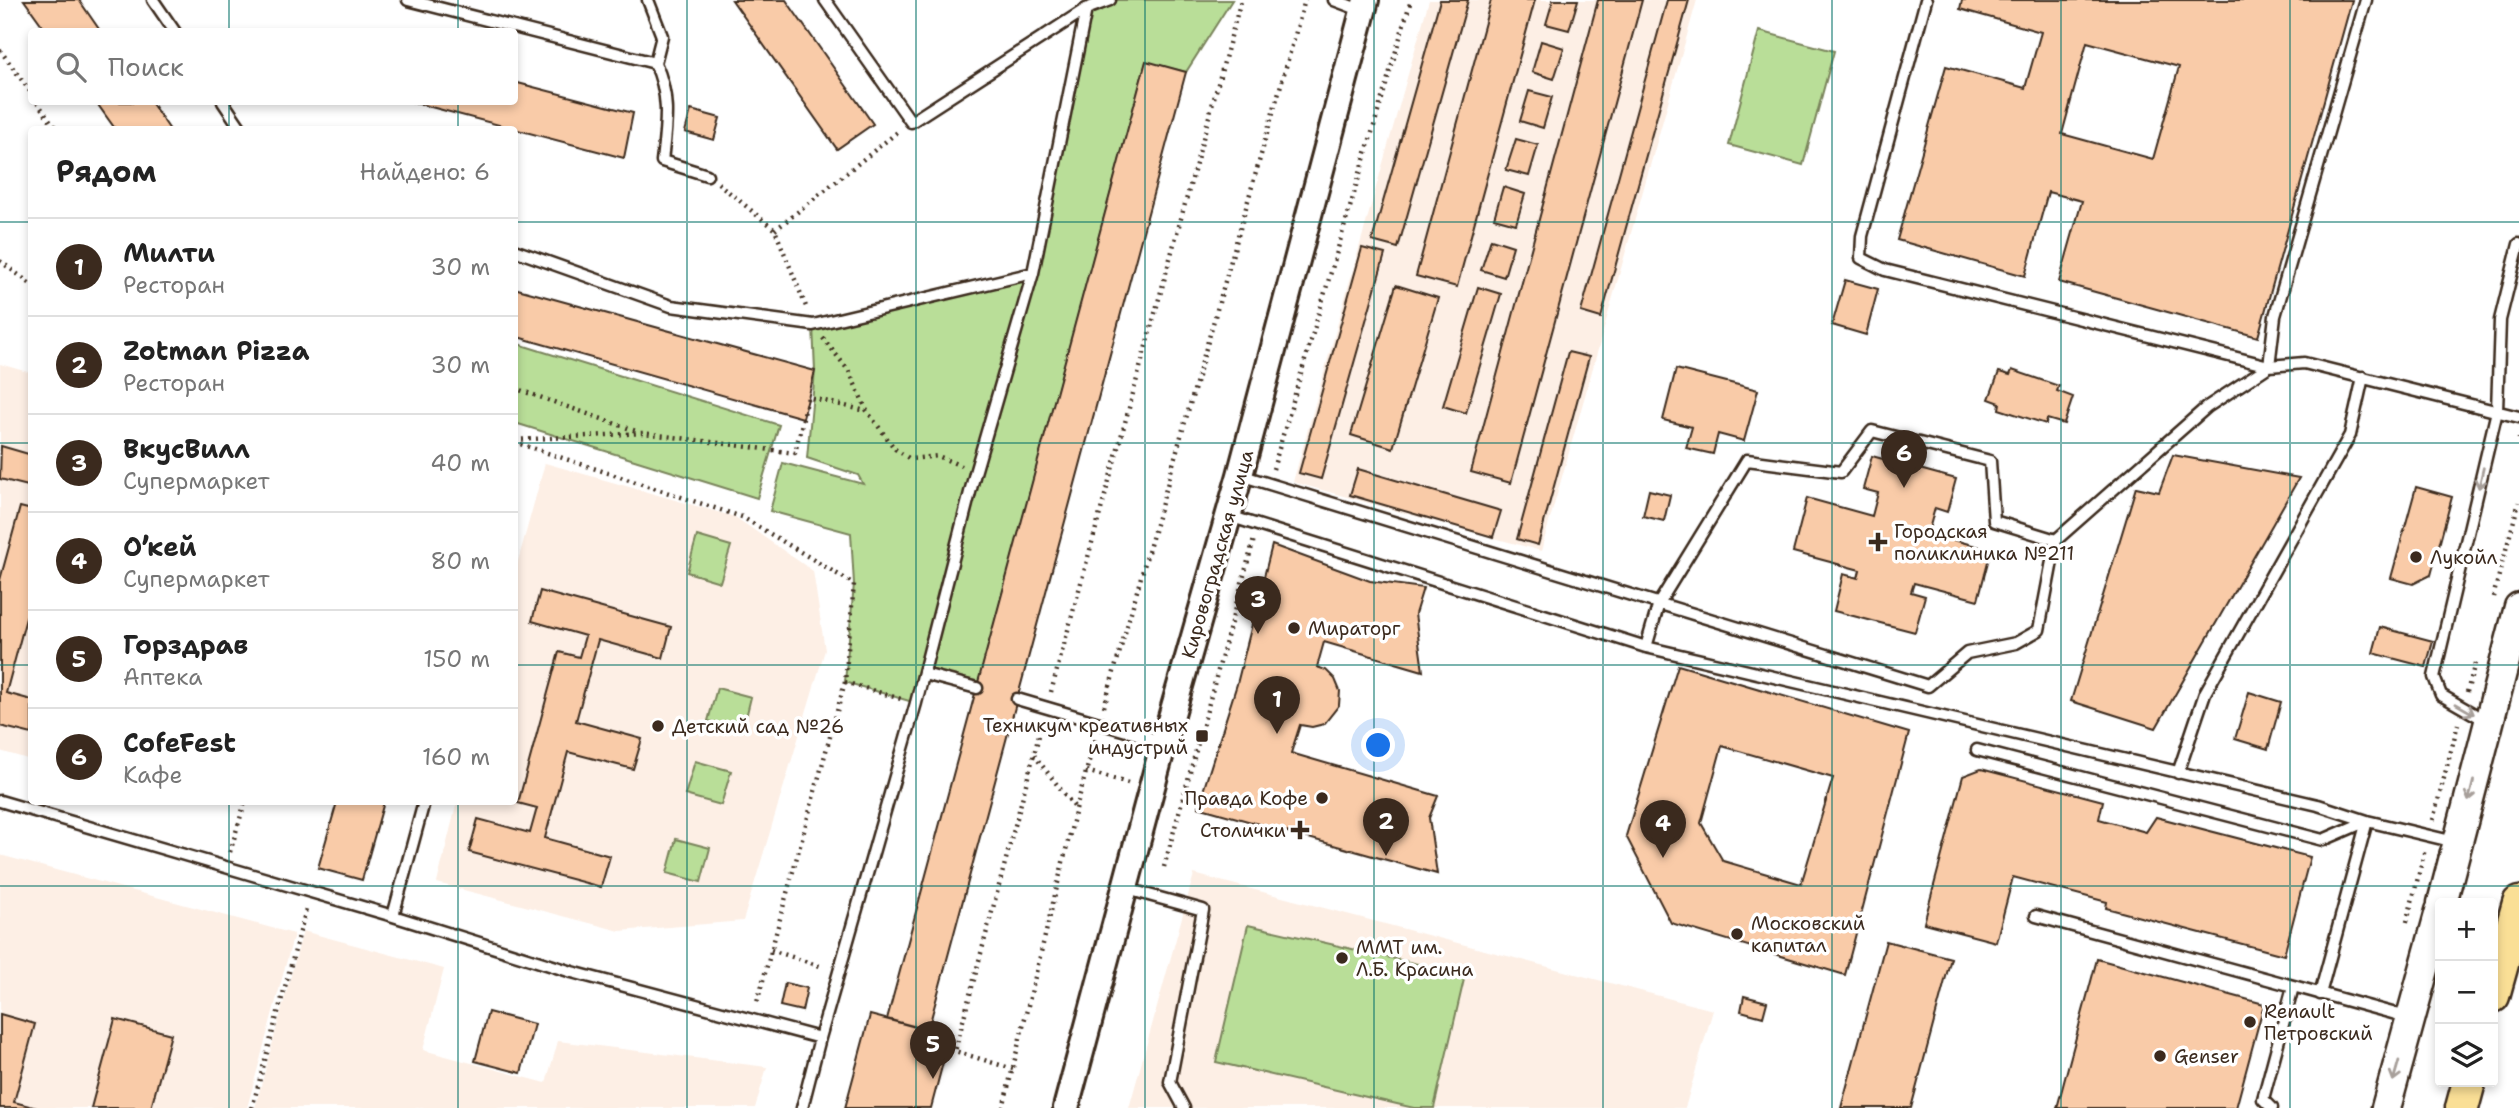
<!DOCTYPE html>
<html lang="ru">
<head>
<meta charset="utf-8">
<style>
	body { margin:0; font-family:"Shantell Sans",sans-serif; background:#f6f6f6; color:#222 }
	.controls { position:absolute; right:21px; bottom:21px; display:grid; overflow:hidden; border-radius:7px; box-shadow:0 4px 10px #0003 }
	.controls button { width:63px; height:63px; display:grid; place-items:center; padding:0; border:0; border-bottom:2px solid #e0e0e0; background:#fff; color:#222; font:35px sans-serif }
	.you { position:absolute; left:1379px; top:746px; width:24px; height:24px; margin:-18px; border:5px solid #fff; border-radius:50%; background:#1a73e8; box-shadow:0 0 0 10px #1a73e833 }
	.badge { display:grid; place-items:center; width:46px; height:46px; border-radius:50%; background:#3b2a1e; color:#fff; font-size:23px; font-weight:700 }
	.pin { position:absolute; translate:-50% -58px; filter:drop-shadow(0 2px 4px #0008) }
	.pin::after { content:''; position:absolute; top:37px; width:24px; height:21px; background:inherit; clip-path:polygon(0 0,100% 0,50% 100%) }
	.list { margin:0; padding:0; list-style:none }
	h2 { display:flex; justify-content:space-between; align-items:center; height:91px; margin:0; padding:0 28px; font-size:30px }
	h2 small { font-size:23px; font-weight:400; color:#767676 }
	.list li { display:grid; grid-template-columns:46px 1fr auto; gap:21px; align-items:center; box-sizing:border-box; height:98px; padding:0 28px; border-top:2px solid #e0e0e0 }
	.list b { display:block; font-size:26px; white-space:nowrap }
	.list p { margin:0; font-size:23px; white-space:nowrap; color:#767676 }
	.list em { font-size:23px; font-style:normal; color:#767676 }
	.icon { flex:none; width:38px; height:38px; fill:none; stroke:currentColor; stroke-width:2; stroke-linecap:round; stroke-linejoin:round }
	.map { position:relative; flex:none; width:2519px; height:1108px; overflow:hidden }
	.search { position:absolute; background:#fff; box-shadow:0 4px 10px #0003; left:28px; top:28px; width:490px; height:77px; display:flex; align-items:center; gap:18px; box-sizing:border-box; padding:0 24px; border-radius:7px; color:#767676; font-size:26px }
	.panel { position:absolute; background:#fff; box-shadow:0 4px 10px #0003; left:28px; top:126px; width:490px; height:679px; border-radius:7px }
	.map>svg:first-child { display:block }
</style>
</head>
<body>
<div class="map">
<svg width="2519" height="1108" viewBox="0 0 2519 1108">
	<rect width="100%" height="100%" fill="#fff"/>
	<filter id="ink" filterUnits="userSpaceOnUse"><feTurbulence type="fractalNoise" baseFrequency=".0143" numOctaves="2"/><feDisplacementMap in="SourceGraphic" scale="14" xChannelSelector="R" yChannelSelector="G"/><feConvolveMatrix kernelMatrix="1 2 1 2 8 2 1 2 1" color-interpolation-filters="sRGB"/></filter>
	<g filter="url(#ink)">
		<path fill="#fdefe5" d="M1429,0H1697L1541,551L1293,482Z
			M0,364L31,373V760L0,751Z
			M545,463L735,517L813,571L825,650L743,921L620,931L437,883L457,802H514L515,572Z
			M0,855L294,934L247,1108H0Z
			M1194,874L1713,1010L1685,1108H1129Z
			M303,931L444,969L423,1050L546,1083L558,1041L767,1067L755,1108H255Z"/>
		<path fill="#b9de98" stroke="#7a845b" stroke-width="2" d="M1110,0H1232L1186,72L1146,62L977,688L924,674L916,703L845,682L854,584L851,533L770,511L783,463L863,484L858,475L807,458L815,371L813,325L1033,272L1086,9Z
			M1759,31L1834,51L1803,165L1729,145Z
			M515,343L779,425L757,498L515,423Z
			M697,536L731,546L720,582L687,572Z
			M717,688L751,697L743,730L708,721Z
			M695,761L731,771L721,805L685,795Z
			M676,839L710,848L701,882L667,873Z
			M1248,925L1465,975L1434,1108H1414L1216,1062Z"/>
		<path fill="#f9cba8" stroke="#3b2a1e" stroke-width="2" fill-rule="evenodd" d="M24,0H79L101,32H47Z
			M732,0H786L873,124L837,149Z
			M1440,0H1468L1398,248L1372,241Z
			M1491,0H1535L1457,287L1416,276Z
			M1553,0H1578L1569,30L1546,24Z
			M1598,0H1642L1511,483L1471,472Z
			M1667,0H1689L1601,318L1581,312Z
			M1962,0H2352L2258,337L2059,282L2082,201L2048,192L2025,276L1897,240L1946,66L2025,88L2041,32L1960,9ZM2087,42L2179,67L2153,159L2062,134Z
			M1541,41L1564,48L1554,79L1532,72Z
			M1146,61L1186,72L928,1030L887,1019Z
			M514,82L633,113L624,158L412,102H514Z
			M1529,91L1552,97L1543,128L1520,121Z
			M96,102H151L170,130H116Z
			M691,110L720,118L714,140L685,132Z
			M1516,139L1538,145L1529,176L1506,170Z
			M1503,187L1525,194L1516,224L1494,218Z
			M1491,239L1513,246L1504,277L1481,270Z
			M1362,248L1385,254L1321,479L1299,473Z
			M1845,280L1878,289L1866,335L1832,325Z
			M1396,285L1438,298L1393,448L1351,435Z
			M1478,287L1501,294L1466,413L1443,406Z
			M514,288L815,371L803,418L514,336Z
			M1568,352L1589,357L1538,545L1517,539Z
			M1676,369L1758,390L1744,441L1718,434L1713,454L1686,448L1692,427L1663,420Z
			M2012,370L2059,386L2057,391L2073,397L2064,424L2047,419L2046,424L1999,409L2000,403L1989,399L1999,372L2010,375Z
			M1,446L32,455V487L0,479Z
			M2173,455L2299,478L2156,728L2071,701L2136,487L2159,492Z
			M1872,456L1956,479L1947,512L1935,508L1928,533L1991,550L1978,600L1914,583L1911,592L1925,596L1915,632L1834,611L1843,574L1858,578L1860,570L1793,552L1807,498L1872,516L1878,493L1863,489Z
			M1358,469L1501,511L1493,537L1350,495Z
			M2416,487L2452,497L2431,575L2413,584L2391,578Z
			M1649,490L1670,495L1664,521L1643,516Z
			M20,507L32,510V607H29L6,693L32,700V734L0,726V580Z
			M1272,545L1370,581L1423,588L1415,614L1423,671L1324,642L1317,667L1326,670L1335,679L1340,691L1339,705L1324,724L1312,727L1300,725L1291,753L1438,796L1429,818L1437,874L1198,807L1237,684Z
			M540,591L671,627L663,658L598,640L576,721L642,739L633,769L568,752L545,838L610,856L601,887L469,852L478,819L530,833L537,808L518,803L559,652L579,657L585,636L532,621Z
			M2380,627L2433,641L2426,667L2373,653Z
			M1678,665L1909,733L1845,975L1671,923L1626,836ZM1722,746L1833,778L1801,884L1723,861L1701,823Z
			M2249,692L2281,702L2268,749L2235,739Z
			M1981,769L2103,801L2099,819L2146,832L2156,817L2310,857L2284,955L2106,908L2107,902L2013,877L1996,942L1924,923L1963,776Z
			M337,802H384L362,880L318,868Z
			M1886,941L1951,958L1911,1108H1841Z
			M2097,959L2264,1004L2236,1108H2057Z
			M785,983L807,988L802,1011L780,1006Z
			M1744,996L1767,1002L1763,1017L1741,1011Z
			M488,1012L534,1024L521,1073L475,1061Z
			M0,1014L35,1024L14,1102L37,1108H0Z
			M870,1015L950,1036L931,1108H845Z
			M115,1019L171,1034L151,1108H91Z"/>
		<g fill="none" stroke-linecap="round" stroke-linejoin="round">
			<g stroke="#3b2a1e" stroke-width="15">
				<path id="service" d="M153,0L175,32
					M408,0L655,63C671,97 666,125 662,161L707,175
					M648,0L662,36L655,63
					M825,0L911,122L1086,9
					M1334,0L1363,11
					M1926,0L1862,236L1861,258L1885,270L2269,366L2275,316L2366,0
					M223,102L242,130
					M514,250L671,306L813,325L1033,273
					M1240,475L1928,686L1967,653L2016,643L2039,630L2056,540L2207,407L2269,366L2304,363L2519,417
					M1229,516L1646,647L2318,805L2367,821L2455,842
					M1646,647L1659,603L1747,460L1841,472L1872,431L1990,461L1994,521L2056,540
					M924,674L977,688
					M1017,699L1164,742
					M2482,723L2481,718L2441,695L2434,677L2497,411L2500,320L2519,244
					M1977,750L2323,840L2367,821
					M2178,773L2205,693L2350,435L2363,377
					M0,801L393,916L572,972L820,1038L802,1108
					M1127,889L1203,910L1170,1082L1184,1108
					M393,916L424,802
					M2036,916L2407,1017
					M2320,994L2367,821
					M820,1038L916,703L975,473L1033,273L1086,9L1110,0
					M2272,1108L2263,1099L2293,987"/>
			</g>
			<g stroke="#3b2a1e" stroke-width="30">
				<path id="tertiary" d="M1066,1108L1164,742L1240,475L1366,0"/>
			</g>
			<g stroke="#3b2a1e" stroke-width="33">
				<path id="secondary" d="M2442,903L2519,607
					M2386,1108L2440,911"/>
			</g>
			<g stroke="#3b2a1e" stroke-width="37">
				<path id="primary" d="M2493,996L2519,903
					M2462,1108L2469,1082"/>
			</g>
			<path stroke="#3b2a1e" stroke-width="4.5" stroke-dasharray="2 5" stroke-linecap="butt" d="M0,50L32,94
				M37,102L57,130
				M718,183L775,230L807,309
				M775,230L900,130
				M0,261L32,285
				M823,338L849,371L867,411L895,449L910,459L938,456L961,466
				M514,388L639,432
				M2519,438V439
				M515,440L643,433L795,453L808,397L866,411
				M514,442L742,517L854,584L845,682L756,1006
				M1273,469L1411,0
				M2493,597L2519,502
				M845,682L901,699
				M1051,692L1241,0
				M2467,692L2475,663
				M1104,707L1305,0
				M1034,755L1076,809
				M1086,771L1128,783
				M2433,820L2458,724
				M230,852L245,802
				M1164,867L1254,539
				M2407,922L2425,849
				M771,950L823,967
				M1013,1069L955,1051L1042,724
				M252,1108L307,906
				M1003,1108L1076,809L1095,739"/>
			<use href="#service" stroke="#fff" stroke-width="10"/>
			<use href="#tertiary" stroke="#fff" stroke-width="24"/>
			<use href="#secondary" stroke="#fff" stroke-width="28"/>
			<use href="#primary" stroke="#fadf96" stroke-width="32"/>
		</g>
		<defs><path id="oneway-shaft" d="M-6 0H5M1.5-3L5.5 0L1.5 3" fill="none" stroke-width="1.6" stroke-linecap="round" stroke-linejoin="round" transform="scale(1.75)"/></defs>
		<g stroke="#a79f9a">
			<use href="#oneway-shaft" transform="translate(2481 478) rotate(103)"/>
			<use href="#oneway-shaft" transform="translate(2465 709) rotate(30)"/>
			<use href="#oneway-shaft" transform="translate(2471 791) rotate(104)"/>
			<use href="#oneway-shaft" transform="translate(2396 1071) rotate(106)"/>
		</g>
	</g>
	<path fill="none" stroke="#0f766e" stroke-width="2" stroke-opacity="0.55" d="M229,0V32M458,0V32M687,0V1108M916,0V1108M1145,0V1108M1374,0V1108M1603,0V1108M1832,0V1108M2061,0V1108M2290,0V1108M229,102V130M458,102V130M0,222H32M514,222H2519M0,443H32M514,443H2519M0,665H32M514,665H2519M229,802V1108M458,802V1108M0,886H2519"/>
	<g fill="#3b2a1e" stroke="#fff" stroke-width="2.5">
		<path d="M1874.5 531.5h7v7h7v7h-7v7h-7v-7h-7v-7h7z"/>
		<circle cx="2416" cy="557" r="7"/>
		<circle cx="1294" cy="628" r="7"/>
		<circle cx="658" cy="726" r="7"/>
		<rect x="1195" y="729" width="14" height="14" rx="3.5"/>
		<circle cx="1322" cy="798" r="7"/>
		<path d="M1296.5 819.5h7v7h7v7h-7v7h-7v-7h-7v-7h7z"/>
		<circle cx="1737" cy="934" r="7"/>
		<circle cx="1342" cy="958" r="7"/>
		<circle cx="2250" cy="1022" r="7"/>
		<circle cx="2160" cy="1056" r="7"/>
	</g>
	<g text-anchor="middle" stroke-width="7" stroke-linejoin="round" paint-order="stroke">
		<g font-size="19" fill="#3b2a1e" stroke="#fff" text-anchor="start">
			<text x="1894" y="538">Городская<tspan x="1894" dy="22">поликлиника №211</tspan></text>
			<text x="2430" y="564">Лукойл</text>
			<text x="1308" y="635">Мираторг</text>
			<text x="1188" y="732" text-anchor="end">Техникум креативных<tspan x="1188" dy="22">индустрий</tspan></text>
			<text x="672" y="733">Детский сад №26</text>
			<text x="1308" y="805" text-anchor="end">Правда Кофе</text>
			<text x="1286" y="837" text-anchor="end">Столички</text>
			<text x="1751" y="930">Московский<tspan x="1751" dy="22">капитал</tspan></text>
			<text x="1356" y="954">ММТ им.<tspan x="1356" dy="22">Л.Б. Красина</tspan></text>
			<text x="2264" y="1018">Renault<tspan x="2264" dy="22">Петровский</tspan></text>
			<text x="2174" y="1063">Genser</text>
		</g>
		<g font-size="19" fill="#3b2a1e" stroke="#fff">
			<text transform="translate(1217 554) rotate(-74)" y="7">Кировоградская улица</text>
		</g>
	</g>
</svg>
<div class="controls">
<button>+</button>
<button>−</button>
<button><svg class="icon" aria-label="layers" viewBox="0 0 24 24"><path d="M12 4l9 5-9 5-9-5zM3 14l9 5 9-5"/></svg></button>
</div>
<div class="you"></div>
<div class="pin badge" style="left:1277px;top:734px">1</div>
<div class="pin badge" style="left:1386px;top:856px">2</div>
<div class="pin badge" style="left:1258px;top:634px">3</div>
<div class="pin badge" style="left:1663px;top:858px">4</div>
<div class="pin badge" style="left:933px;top:1079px">5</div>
<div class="pin badge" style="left:1904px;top:488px">6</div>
<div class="search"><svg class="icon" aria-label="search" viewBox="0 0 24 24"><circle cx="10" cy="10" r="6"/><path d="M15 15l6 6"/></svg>Поиск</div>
<section class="panel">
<h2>Рядом<small>Найдено: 6</small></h2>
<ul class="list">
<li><span class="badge">1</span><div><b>Милти</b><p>Ресторан</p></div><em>30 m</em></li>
<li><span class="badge">2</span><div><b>Zotman Pizza</b><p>Ресторан</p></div><em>30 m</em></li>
<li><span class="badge">3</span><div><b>ВкусВилл</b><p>Супермаркет</p></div><em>40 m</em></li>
<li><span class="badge">4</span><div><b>О’кей</b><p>Супермаркет</p></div><em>80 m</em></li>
<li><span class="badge">5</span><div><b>Горздрав</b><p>Аптека</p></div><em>150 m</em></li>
<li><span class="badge">6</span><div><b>CofeFest</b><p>Кафе</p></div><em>160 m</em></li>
</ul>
</section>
</div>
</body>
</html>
